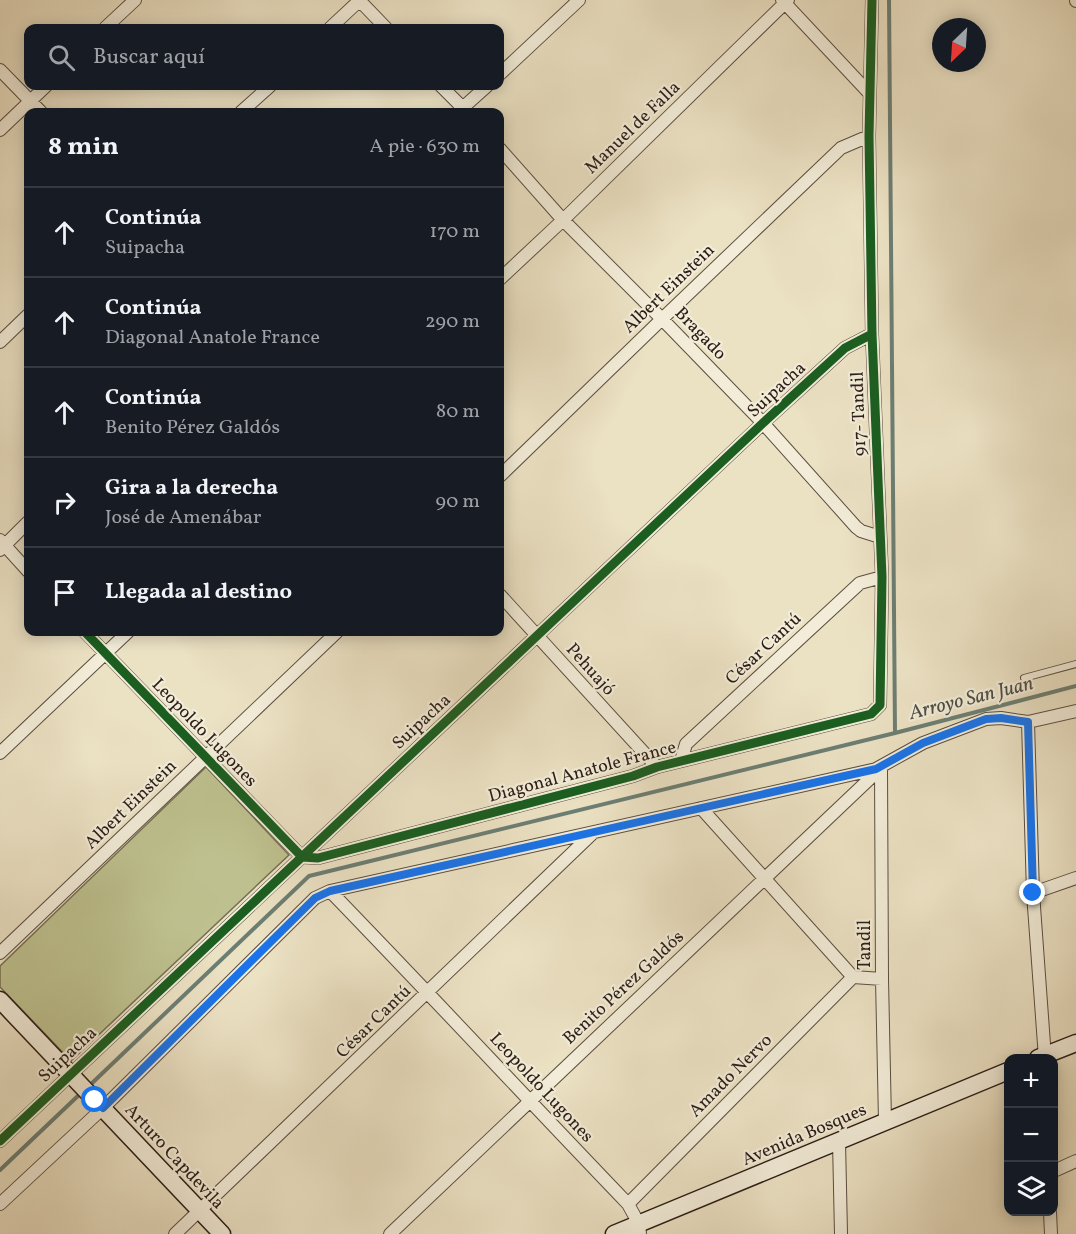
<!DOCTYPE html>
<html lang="es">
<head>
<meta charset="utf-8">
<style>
	body { margin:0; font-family:Vollkorn,serif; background:#242831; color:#f1f3f6 }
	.controls { position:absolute; right:18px; bottom:18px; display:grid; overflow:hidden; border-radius:12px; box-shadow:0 3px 15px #0003 }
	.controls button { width:54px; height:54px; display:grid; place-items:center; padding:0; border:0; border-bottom:2px solid #363941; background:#171b24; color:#f1f3f6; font:30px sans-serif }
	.compass { position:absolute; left:932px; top:18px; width:54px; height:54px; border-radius:50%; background:#171b24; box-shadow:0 3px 15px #0003; rotate:205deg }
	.stop { position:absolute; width:18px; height:18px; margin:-14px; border:4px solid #1a73e8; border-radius:50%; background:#fff }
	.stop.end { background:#1a73e8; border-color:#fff; box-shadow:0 2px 6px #0008 }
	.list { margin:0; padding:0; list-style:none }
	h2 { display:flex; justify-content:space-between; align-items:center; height:78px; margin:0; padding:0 24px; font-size:26px }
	h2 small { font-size:20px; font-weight:400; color:#9ea1a6 }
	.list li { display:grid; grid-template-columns:39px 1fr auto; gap:18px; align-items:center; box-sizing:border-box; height:90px; padding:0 24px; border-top:2px solid #363941 }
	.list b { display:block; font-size:22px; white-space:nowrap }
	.list p { margin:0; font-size:20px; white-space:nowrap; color:#9ea1a6 }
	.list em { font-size:20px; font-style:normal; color:#9ea1a6 }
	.icon { flex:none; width:33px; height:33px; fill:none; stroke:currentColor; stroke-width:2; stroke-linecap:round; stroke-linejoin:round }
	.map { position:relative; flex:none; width:1076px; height:1234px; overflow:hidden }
	.search { position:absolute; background:#171b24; box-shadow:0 3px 15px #0003; left:24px; top:24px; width:480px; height:66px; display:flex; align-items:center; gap:15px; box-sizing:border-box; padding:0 21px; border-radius:12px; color:#9ea1a6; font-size:22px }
	.panel { position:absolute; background:#171b24; box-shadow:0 3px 15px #0003; left:24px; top:108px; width:480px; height:528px; border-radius:12px }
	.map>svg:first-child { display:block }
</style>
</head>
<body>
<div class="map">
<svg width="1076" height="1234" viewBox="0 0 1076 1234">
	<rect width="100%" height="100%" fill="#ebe1c3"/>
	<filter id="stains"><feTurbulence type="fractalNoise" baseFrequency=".00333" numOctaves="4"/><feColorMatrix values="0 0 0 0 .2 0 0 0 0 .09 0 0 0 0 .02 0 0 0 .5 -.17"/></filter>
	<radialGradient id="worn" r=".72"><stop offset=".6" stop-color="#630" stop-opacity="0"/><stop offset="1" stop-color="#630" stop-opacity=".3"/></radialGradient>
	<path fill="#bec18f" stroke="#746f52" stroke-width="1.5" d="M206,767L289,855L71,1061L0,987V966Z"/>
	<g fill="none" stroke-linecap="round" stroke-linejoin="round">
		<path stroke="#6c7e73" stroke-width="4" d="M889,0L895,733
			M89,1086L309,876L895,733L1076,686
			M0,1170L81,1093"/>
		<g stroke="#5b4e41" stroke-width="8">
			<path id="lane" d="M1024,678L1076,664"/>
		</g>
		<g stroke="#5b4e41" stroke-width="14">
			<path id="street" d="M359,0L386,28
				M782,0L870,94
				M1076,0V1
				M105,28L135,0
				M330,28L360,0
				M0,70L41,112
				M500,74L579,0
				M441,86L467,112
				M241,112L270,86
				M458,112L487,86
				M0,130L46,86
				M500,149L563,220L662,319L763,423L856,527L861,531L880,537
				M500,279L563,220L788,0
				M0,342L28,315
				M500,476L662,319L841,148L869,136
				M0,540L28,571
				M0,550L28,522
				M500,595L657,767
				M85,632L302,857L318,858L633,776L657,767L871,714L880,705L882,577L872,334L869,136L872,0
				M1028,722L1033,893L1045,1058
				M0,753L128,632
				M681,761L686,744L860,583L882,577
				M881,768L882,979L885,1121
				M876,769L923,743L986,719L1001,718L1028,722L1076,711
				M701,808L853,977
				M330,891C430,994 528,1100 628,1204
				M1033,893L1076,878
				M0,953L337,632
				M0,1141L763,423L845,348L872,334
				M839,1141L841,1234
				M1054,1171L1076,1161
				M0,1204L103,1108L315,898L330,891L881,768
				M1050,1212L1051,1234
				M175,1234L594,832
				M390,1234L880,769
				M640,1234L639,1224L628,1204L853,977L882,979"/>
		</g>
		<g stroke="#2b1d16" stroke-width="19">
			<path id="secondary" d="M0,1000L222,1234
				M1038,1058L1076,1043
				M614,1234L1008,1071"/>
		</g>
		<use href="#lane" stroke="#f2ecd8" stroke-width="6"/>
		<use href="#street" stroke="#f2ecd8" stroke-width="12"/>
		<use href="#secondary" stroke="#f2ecd8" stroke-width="16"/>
		<g stroke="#f2ecd8" stroke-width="13">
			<path id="cycleway" d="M85,632L302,857L318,858L633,776L657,767L871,714L880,705L882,577L872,334L869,136L872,0
				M0,1141L763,423L845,348L872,334"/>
		</g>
		<use href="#cycleway" stroke="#1b5e20" stroke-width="9"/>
	</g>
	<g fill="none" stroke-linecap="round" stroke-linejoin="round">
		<path stroke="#1a73e8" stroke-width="8" d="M95,1100L103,1108L315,898L330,891L876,769L923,743L986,719L1001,718L1028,722L1033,893"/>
	</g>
	<g text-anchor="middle" stroke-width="4.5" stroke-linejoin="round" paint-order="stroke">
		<g font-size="18" fill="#2b1d16" stroke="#f2ecd8">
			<text transform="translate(632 127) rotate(-44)" y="6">Manuel de Falla</text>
			<text transform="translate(668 288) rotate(-44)" y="6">Albert Einstein</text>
			<text transform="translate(701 333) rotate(46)" y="6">Bragado</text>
			<text transform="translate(776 389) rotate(-43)" y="6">Suipacha</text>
			<text transform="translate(858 414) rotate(-92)" y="6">917- Tandil</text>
			<text transform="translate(763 648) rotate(-43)" y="6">César Cantú</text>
			<text transform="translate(591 669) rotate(48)" y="6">Pehuajó</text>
			<text transform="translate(421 721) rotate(-43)" y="6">Suipacha</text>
			<text transform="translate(205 732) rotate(46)" y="6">Leopoldo Lugones</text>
			<text transform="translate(582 771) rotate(-15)" y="6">Diagonal Anatole France</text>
			<text transform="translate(130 804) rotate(-44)" y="6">Albert Einstein</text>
			<text transform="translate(864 945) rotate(-90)" y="6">Tandil</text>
			<text transform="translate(623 987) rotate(-43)" y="6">Benito Pérez Galdós</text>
			<text transform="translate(373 1021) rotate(-44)" y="6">César Cantú</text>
			<text transform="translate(67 1054) rotate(-43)" y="6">Suipacha</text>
			<text transform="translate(730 1075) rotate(-45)" y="6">Amado Nervo</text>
			<text transform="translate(542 1087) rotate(47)" y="6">Leopoldo Lugones</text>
			<text transform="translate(804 1134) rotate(-23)" y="6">Avenida Bosques</text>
			<text transform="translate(175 1156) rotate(47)" y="6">Arturo Capdevila</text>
		</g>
		<g font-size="20" font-style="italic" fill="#4c4d44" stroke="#f2ecd8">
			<text transform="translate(971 697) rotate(-14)" y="7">Arroyo San Juan</text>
		</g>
	</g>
	<rect width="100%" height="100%" filter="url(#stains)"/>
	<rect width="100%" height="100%" fill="url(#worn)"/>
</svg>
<div class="controls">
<button>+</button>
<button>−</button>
<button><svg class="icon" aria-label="layers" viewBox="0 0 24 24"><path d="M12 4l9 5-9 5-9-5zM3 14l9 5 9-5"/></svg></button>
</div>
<svg class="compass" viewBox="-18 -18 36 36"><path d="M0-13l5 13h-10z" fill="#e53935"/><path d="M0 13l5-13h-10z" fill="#9ea1a6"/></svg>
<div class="stop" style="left:95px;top:1100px"></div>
<div class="stop end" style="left:1033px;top:893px"></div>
<div class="search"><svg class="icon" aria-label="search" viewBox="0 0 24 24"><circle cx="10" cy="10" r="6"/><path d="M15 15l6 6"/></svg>Buscar aquí</div>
<section class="panel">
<h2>8 min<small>A pie · 630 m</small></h2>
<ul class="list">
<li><svg class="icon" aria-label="ahead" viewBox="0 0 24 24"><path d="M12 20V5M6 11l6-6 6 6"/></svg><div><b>Continúa</b><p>Suipacha</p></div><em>170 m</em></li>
<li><svg class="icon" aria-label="ahead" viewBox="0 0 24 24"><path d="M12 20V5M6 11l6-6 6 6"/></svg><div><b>Continúa</b><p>Diagonal Anatole France</p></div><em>290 m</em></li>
<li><svg class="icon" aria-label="ahead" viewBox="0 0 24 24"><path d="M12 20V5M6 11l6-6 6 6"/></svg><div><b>Continúa</b><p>Benito Pérez Galdós</p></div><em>80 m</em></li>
<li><svg class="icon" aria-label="right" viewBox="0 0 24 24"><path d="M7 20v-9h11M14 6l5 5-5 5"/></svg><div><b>Gira a la derecha</b><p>José de Amenábar</p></div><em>90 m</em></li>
<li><svg class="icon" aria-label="arrive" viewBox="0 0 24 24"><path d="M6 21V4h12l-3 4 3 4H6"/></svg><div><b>Llegada al destino</b></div></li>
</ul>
</section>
</div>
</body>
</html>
